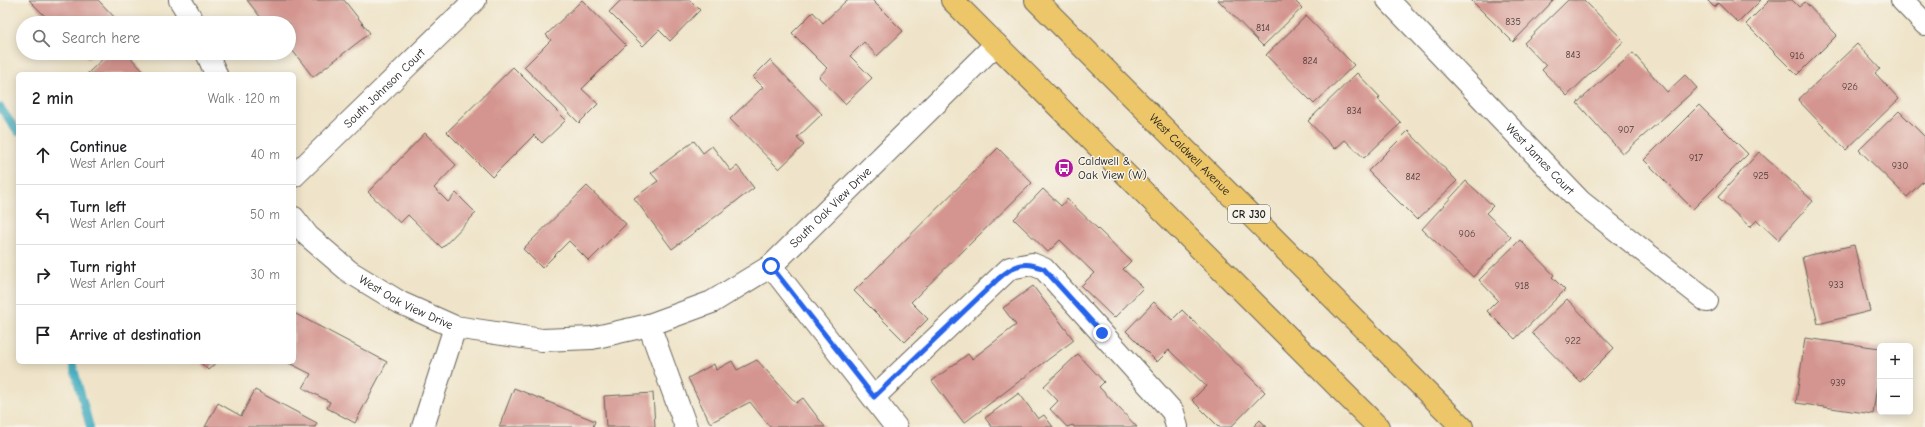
<!DOCTYPE html>
<html lang="en">
<head>
<meta charset="utf-8">
<style>
	body { margin:0; font-family:"Comic Neue",sans-serif; background:#f2f2f2; color:#202124 }
	.controls { position:absolute; right:12px; bottom:12px; display:grid; overflow:hidden; border-radius:6px; box-shadow:0 2px 10px #0003 }
	.controls button { width:36px; height:36px; display:grid; place-items:center; padding:0; border:0; border-bottom:1px solid #e0e0e0; background:#fff; color:#202124; font:20px sans-serif }
	.stop { position:absolute; width:12px; height:12px; margin:-9px; border:3px solid #2563eb; border-radius:50%; background:#fff }
	.stop.end { background:#2563eb; border-color:#fff; box-shadow:0 1px 4px #0008 }
	.list { margin:0; padding:0; list-style:none }
	h2 { display:flex; justify-content:space-between; align-items:center; height:52px; margin:0; padding:0 16px; font-size:17px }
	h2 small { font-size:13px; font-weight:400; color:#757577 }
	.list li { display:grid; grid-template-columns:26px 1fr auto; gap:12px; align-items:center; box-sizing:border-box; height:60px; padding:0 16px; border-top:1px solid #e0e0e0 }
	.list b { display:block; font-size:15px; white-space:nowrap }
	.list p { margin:0; font-size:13px; white-space:nowrap; color:#757577 }
	.list em { font-size:13px; font-style:normal; color:#757577 }
	.icon { flex:none; width:22px; height:22px; fill:none; stroke:currentColor; stroke-width:2; stroke-linecap:round; stroke-linejoin:round }
	.map { position:relative; flex:none; width:1925px; height:427px; overflow:hidden }
	.search { position:absolute; background:#fff; box-shadow:0 2px 10px #0003; left:16px; top:16px; width:280px; height:44px; display:flex; align-items:center; gap:10px; box-sizing:border-box; padding:0 14px; border-radius:22px; color:#757577; font-size:15px }
	.panel { position:absolute; background:#fff; box-shadow:0 2px 10px #0003; left:16px; top:72px; width:280px; height:292px; border-radius:6px }
	.map>svg:first-child { display:block }
</style>
</head>
<body>
<div class="map">
<svg width="1925" height="427" viewBox="0 0 1925 427">
	<rect width="100%" height="100%" fill="#f7f3e8"/>
	<filter id="ink" filterUnits="userSpaceOnUse"><feTurbulence type="fractalNoise" baseFrequency=".025" numOctaves="2"/><feDisplacementMap in="SourceGraphic" scale="8" xChannelSelector="R" yChannelSelector="G"/><feConvolveMatrix kernelMatrix="1 2 1 2 8 2 1 2 1" color-interpolation-filters="sRGB"/></filter>
	<filter id="wash" filterUnits="userSpaceOnUse"><feTurbulence type="fractalNoise" baseFrequency=".012" numOctaves="4" result="noise"/><feDisplacementMap in="SourceGraphic" scale="16" xChannelSelector="R" yChannelSelector="G"/><feGaussianBlur stdDeviation="0.9" result="paint"/><feColorMatrix in="noise" values="0 0 0 0 0 0 0 0 0 0 0 0 0 0 0 0 0 1.4 0 .05"/><feComposite in="paint" operator="in"/></filter>
	<g filter="url(#wash)">
		<rect width="100%" height="100%" fill="#efe4c9"/>
		<g fill="none" stroke-linecap="round" stroke-linejoin="round">
			<path stroke="#40acbf" stroke-width="8" d="M0,107L18,132
				M72,362L90,427"/>
		</g>
		<g id="blocks">
			<path fill="#d4948f" d="M29,0H98L120,23H52Z
				M247,0H344L370,33L313,77L289,46V23H271L269,20L265,23Z
				M582,0L626,45L582,89L598,104L579,123L524,67L551,40L546,35Z
				M621,0H690L700,10L670,41L659,30L643,46L609,12Z
				M847,0H872L903,31L877,56L864,42L850,56L872,78L845,104L819,77L827,68L792,33L813,12L823,23Z
				M1218,0H1294L1302,8L1263,46Z
				M1471,0H1554L1513,42Z
				M1568,0H1584L1624,41L1567,96L1542,70L1546,66L1524,43Z
				M1707,0H1761L1738,23L1718,3L1714,7Z
				M1770,0H1792L1799,7L1805,2L1837,35L1797,75L1746,24Z
				M1306,16L1354,65L1314,104L1266,55Z
				M1857,44L1880,69L1875,73L1899,99L1846,150L1798,100Z
				M82,53H95L88,59Z
				M109,53H126L146,74H87Z
				M1633,53L1667,92L1685,75L1697,88L1623,154L1577,103Z
				M770,60L822,114L797,138L804,145L779,169L730,119L763,87L753,77Z
				M513,67L566,120L542,143L534,135L492,177L447,132Z
				M1357,73L1380,97L1378,99L1401,123L1364,158L1345,140L1335,149L1308,121Z
				M1699,105L1748,154L1693,209L1644,160Z
				M1899,111L1925,137V179L1907,197L1859,150Z
				M1408,131L1457,181L1417,220L1368,171Z
				M425,133L456,165L434,188L448,202L456,193L476,213L442,248L408,215L400,223L368,192Z
				M694,141L703,153L712,146L731,171L737,166L754,188L672,249L634,198L658,181L651,173Z
				M998,148L1032,183L911,302L928,319L905,342L854,291Z
				M1759,152L1813,201L1778,240L1757,220L1750,227L1718,197Z
				M1466,181L1493,206L1486,213L1511,237L1473,277L1422,229Z
				M587,186L626,224L589,261L569,241L542,268L523,249Z
				M1043,189L1061,206L1067,199L1131,261L1123,269L1143,288L1114,318L1081,286L1094,273L1060,240L1048,252L1014,219Z
				M1520,240L1554,275L1552,277L1565,290L1515,339L1487,311L1498,300L1479,280Z
				M1854,245L1870,311L1818,324L1802,257Z
				M1033,286L1074,340L964,423L932,381L968,354L972,359L1016,325L1003,308Z
				M1567,299L1614,348L1580,382L1532,333Z
				M1154,302L1172,320L1182,310L1265,392L1231,427H1219L1192,400L1206,386L1169,350L1157,362L1126,331Z
				M294,313L387,362L355,423L327,408L330,402L303,388L311,374L287,362H294Z
				M1805,338L1880,348V362L1873,414L1796,403Z
				M1078,354L1104,382L1099,387L1137,427H1074L1073,425L1067,427L1050,409L1058,401L1044,386Z
				M757,360L796,403L803,398L825,427H770L750,402L710,423L688,378L714,364L716,370L732,361L737,370Z
				M200,362H217L208,370Z
				M514,388L595,421L593,427H499Z
				M255,390L317,423L315,427H205L218,403L241,416Z
				M653,393L655,427H606L604,396Z
				M1019,393L1038,419L1044,415L1053,427H992L985,418Z
				M1260,420L1267,427H1253Z"/>
		</g>
	</g>
	<g filter="url(#ink)">
		<use href="#blocks" fill-opacity="0" stroke="#666259" stroke-width="1"/>
		<g fill="none" stroke-linecap="round" stroke-linejoin="round">
			<g stroke="#666259" stroke-width="24">
				<g id="minor">
					<path d="M180,0L194,23"/>
					<path id="s1" d="M1388,0L1581,202L1707,301"/>
					<path d="M1902,0L1925,24"/>
					<path d="M207,53L216,74"/>
					<path id="s2" d="M294,176L475,0"/>
					<path id="s3" d="M294,218L308,236L350,272L401,303L455,327L542,340L592,338L649,325L712,302L771,266L996,44"/>
					<path d="M771,266L896,427"/>
					<path d="M649,325L686,427"/>
					<path d="M874,397L1010,268L1032,264L1044,269L1173,412L1177,427"/>
					<path d="M423,427L455,327"/>
				</g>
			</g>
			<g stroke="#666259" stroke-width="24">
				<g id="major">
					<path d="M952,0L1378,427"/>
					<path id="s4" d="M1036,0L1462,427"/>
				</g>
			</g>
			<use href="#minor" stroke="#fff" stroke-width="22"/>
			<use href="#major" stroke="#ecc669" stroke-width="22"/>
		</g>
	</g>
	<g fill="none" stroke-linecap="round" stroke-linejoin="round" filter="url(#ink)">
		<path stroke="#2563eb" stroke-width="5" d="M771,266L874,397L998,279C1014,265 1024,260 1044,269L1102,333"/>
	</g>
	<defs>
		<g id="bus-disc" transform="scale(1)"><circle r="9.5" fill="#b5179e" stroke="#f7f3e8"/><path d="M-5-6H5V4H4V6H2V4H-2V6H-4V4H-5ZM-3.5-4V0h7V-4ZM-3.5 1.2v1.5H-2V1.2ZM2 1.2v1.5H3.5V1.2Z" fill="#fff"/></g>
	</defs>
	<g fill-rule="evenodd">
		<use href="#bus-disc" x="1064" y="168"/>
	</g>
	<g text-anchor="middle" stroke-width="3" stroke-linejoin="round" paint-order="stroke">
		<g font-size="10" fill="#4a3a39">
			<text x="1513" y="25">835</text>
			<text x="1263" y="31">814</text>
			<text x="1573" y="58">843</text>
			<text x="1797" y="59">916</text>
			<text x="1310" y="64">824</text>
			<text x="1850" y="90">926</text>
			<text x="1354" y="114">834</text>
			<text x="1626" y="133">907</text>
			<text x="1696" y="161">917</text>
			<text x="1900" y="169">930</text>
			<text x="1761" y="179">925</text>
			<text x="1413" y="180">842</text>
			<text x="1467" y="237">906</text>
			<text x="1836" y="288">933</text>
			<text x="1522" y="289">918</text>
			<text x="1573" y="344">922</text>
			<text x="1838" y="386">939</text>
		</g>
		<rect fill="#f7f3e8" stroke="#5e5c59" stroke-width="1" x="1228" y="205" width="42" height="18" rx="3"/>
		<g font-size="11" font-weight="bold" fill="#1c1c1c">
			<text x="1249" y="218">CR J30</text>
		</g>
		<g font-size="12" fill="#1c1c1c" stroke="#f7f3e8">
			<text dy="4" stroke="none"><textPath href="#s2" startOffset="126">South Johnson Court</textPath></text>
			<text dy="4" stroke="none"><textPath href="#s4" startOffset="218">West Caldwell Avenue</textPath></text>
			<text dy="4" stroke="none"><textPath href="#s1" startOffset="220">West James Court</textPath></text>
			<text dy="4" stroke="none"><textPath href="#s3" startOffset="613">South Oak View Drive</textPath></text>
			<text dy="4" stroke="none"><textPath href="#s3" startOffset="142">West Oak View Drive</textPath></text>
		</g>
		<g font-size="12" fill="#1c1c1c" stroke="#f7f3e8" text-anchor="start">
			<text x="1078" y="165">Caldwell &amp;<tspan x="1078" dy="14">Oak View (W)</tspan></text>
		</g>
	</g>
</svg>
<div class="controls">
<button>+</button>
<button>−</button>
</div>
<div class="stop" style="left:771px;top:266px"></div>
<div class="stop end" style="left:1102px;top:333px"></div>
<div class="search"><svg class="icon" aria-label="search" viewBox="0 0 24 24"><circle cx="10" cy="10" r="6"/><path d="M15 15l6 6"/></svg>Search here</div>
<section class="panel">
<h2>2 min<small>Walk · 120 m</small></h2>
<ul class="list">
<li><svg class="icon" aria-label="ahead" viewBox="0 0 24 24"><path d="M12 20V5M6 11l6-6 6 6"/></svg><div><b>Continue</b><p>West Arlen Court</p></div><em>40 m</em></li>
<li><svg class="icon" aria-label="left" viewBox="0 0 24 24"><path d="M17 20v-9H6M10 6l-5 5 5 5"/></svg><div><b>Turn left</b><p>West Arlen Court</p></div><em>50 m</em></li>
<li><svg class="icon" aria-label="right" viewBox="0 0 24 24"><path d="M7 20v-9h11M14 6l5 5-5 5"/></svg><div><b>Turn right</b><p>West Arlen Court</p></div><em>30 m</em></li>
<li><svg class="icon" aria-label="arrive" viewBox="0 0 24 24"><path d="M6 21V4h12l-3 4 3 4H6"/></svg><div><b>Arrive at destination</b></div></li>
</ul>
</section>
</div>
</body>
</html>
